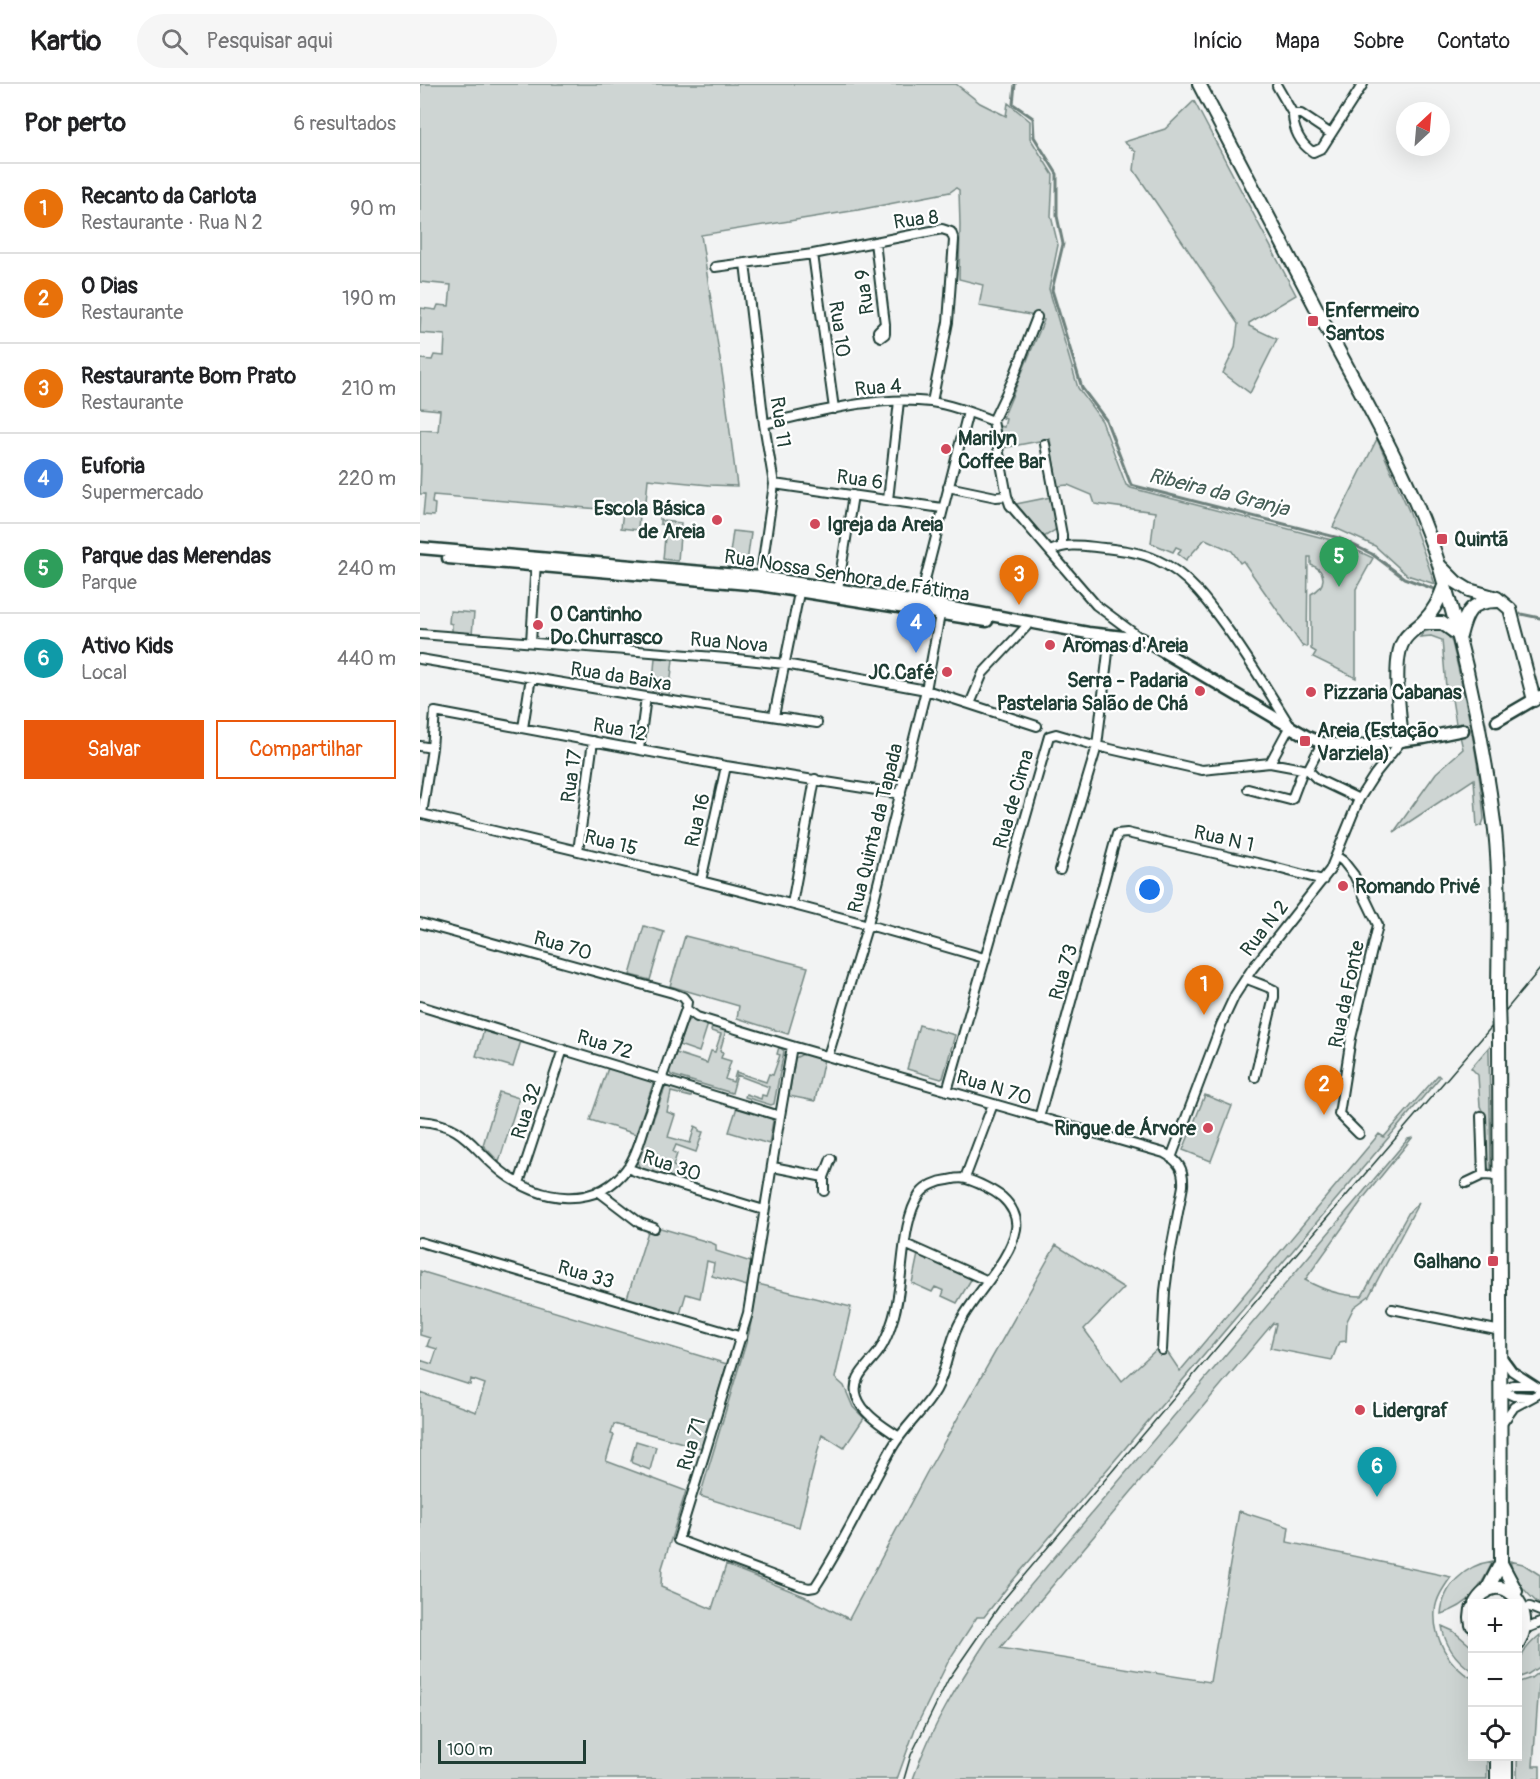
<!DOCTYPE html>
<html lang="pt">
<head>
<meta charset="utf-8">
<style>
	body { margin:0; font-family:Pangolin,sans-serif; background:#f6f6f6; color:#202124 }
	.controls { position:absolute; right:18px; bottom:18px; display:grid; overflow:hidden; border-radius:0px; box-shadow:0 6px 24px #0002 }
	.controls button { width:54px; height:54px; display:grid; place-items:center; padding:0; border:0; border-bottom:2px solid #e0e0e0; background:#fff; color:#202124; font:30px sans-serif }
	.compass { position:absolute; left:976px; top:18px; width:54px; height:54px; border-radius:50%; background:#fff; box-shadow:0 6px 24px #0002; rotate:26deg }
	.scale { position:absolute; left:18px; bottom:15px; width:148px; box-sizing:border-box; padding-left:6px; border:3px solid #1f3d34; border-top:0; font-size:16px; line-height:21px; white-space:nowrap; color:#1f3d34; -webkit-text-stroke:4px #fff; paint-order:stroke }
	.you { position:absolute; left:730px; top:806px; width:21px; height:21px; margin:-15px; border:4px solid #fff; border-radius:50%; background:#1a73e8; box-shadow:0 0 0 9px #1a73e833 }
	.badge { display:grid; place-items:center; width:39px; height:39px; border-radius:50%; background:#ea580c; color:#fff; font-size:20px; font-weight:700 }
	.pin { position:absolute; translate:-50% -50px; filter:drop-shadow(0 2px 3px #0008) }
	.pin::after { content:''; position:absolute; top:32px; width:21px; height:18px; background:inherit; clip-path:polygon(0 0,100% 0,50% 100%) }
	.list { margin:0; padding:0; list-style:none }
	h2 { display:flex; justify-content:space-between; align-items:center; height:78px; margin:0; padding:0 24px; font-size:26px }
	h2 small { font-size:20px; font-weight:400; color:#757577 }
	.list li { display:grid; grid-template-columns:39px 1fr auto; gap:18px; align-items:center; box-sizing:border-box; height:90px; padding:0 24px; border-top:2px solid #e0e0e0 }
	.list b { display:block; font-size:22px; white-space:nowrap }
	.list p { margin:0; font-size:20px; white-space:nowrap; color:#757577 }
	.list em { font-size:20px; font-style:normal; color:#757577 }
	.actions { display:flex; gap:12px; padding:18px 24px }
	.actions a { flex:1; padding:14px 0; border:2px solid #ea580c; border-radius:0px; text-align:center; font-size:21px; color:#ea580c }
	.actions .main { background:#ea580c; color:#fff }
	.icon { flex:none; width:33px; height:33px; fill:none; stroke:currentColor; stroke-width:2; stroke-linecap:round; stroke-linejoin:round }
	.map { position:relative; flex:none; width:1120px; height:1695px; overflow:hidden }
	header { display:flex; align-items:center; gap:36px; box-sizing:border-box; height:84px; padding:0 30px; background:#fff; border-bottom:2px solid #e0e0e0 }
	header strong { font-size:28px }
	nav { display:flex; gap:33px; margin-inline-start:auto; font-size:21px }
	.search { width:420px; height:54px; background:#f6f6f6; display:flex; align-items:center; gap:15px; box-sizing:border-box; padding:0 21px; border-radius:33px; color:#757577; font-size:22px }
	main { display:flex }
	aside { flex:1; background:#fff }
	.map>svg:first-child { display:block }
</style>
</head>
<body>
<header>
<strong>Kartio</strong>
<div class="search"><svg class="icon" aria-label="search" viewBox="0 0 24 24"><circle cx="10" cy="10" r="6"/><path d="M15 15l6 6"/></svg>Pesquisar aqui</div>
<nav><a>Início</a><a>Mapa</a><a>Sobre</a><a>Contato</a></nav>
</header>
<main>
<aside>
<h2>Por perto<small>6 resultados</small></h2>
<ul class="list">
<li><span class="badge" style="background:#e8710a">1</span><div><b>Recanto da Carlota</b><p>Restaurante · Rua N 2</p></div><em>90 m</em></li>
<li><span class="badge" style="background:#e8710a">2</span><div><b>O Dias</b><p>Restaurante</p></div><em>190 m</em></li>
<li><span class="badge" style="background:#e8710a">3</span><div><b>Restaurante Bom Prato</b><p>Restaurante</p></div><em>210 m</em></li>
<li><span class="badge" style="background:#3f7fe0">4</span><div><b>Euforia</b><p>Supermercado</p></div><em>220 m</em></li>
<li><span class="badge" style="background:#2e9e5b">5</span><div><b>Parque das Merendas</b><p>Parque</p></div><em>240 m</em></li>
<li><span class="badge" style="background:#0f9aa8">6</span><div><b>Ativo Kids</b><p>Local</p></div><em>440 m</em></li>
</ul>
<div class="actions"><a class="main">Salvar</a><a>Compartilhar</a></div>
</aside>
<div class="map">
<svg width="1120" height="1695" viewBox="0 0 1120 1695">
	<rect width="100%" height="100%" fill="#f2f3f3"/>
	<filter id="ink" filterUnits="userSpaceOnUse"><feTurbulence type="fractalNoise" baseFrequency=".0167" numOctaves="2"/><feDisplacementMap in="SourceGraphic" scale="12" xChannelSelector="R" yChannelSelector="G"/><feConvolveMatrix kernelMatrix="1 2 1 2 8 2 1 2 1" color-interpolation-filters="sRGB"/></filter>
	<g filter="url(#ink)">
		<path fill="#ced5d3" stroke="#768984" stroke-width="1.5" d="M0,0H536L560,19L586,32L588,19L610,37V54L633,91L631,132L638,161L629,205L658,304L682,337L706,401L711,404L919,458L953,474L936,505V594L893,573L896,568L891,565V510C906,503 908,487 891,481V473H888L887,563L884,562L883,563L823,477L820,479L812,467L785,455L766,476L758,470L761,465L756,463L753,468L731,459L735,428L675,420L672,411L648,401L637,402L630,355L583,364L579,342L584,343L586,335L583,334L624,236L610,231L559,222L563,201L539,195L540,141L539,106L536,104L530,108L438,126L281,151L304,301L317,402L289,401L228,395L225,429H219L218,446L201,444L203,427L13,411L12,419L15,420L14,432L3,431L5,410H0L1,380H0V346L18,347L20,326L0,324V275L12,276L14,271L24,272L25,251L0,249L1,224L16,226L18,221L29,222L31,201L0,198Z
			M774,17L876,211L829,239V242L857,255L830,309L803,289L815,264L818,240L714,86L716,68L704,58L745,45Z
			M957,355L989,427L1015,500L987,491L955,462L913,443Z
			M631,413L637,445L624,453L596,420Z
			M240,435L243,437L261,439L258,477L243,475L246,442L240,440Z
			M313,447L331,449L327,479L309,477Z
			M30,527L54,529L52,550L32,549V540L29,539Z
			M1014,545C1024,546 1027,550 1032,558C1046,617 1059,675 1064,735L1062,741L1057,743L1054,695L974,748L1016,689L1043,665L1040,652L1046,649L1042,639L1036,640L1032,615H1027L1022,556L1011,552L1000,553L1004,548Z
			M235,574L253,575L249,612L232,609Z
			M224,842L244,848L230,896L210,891Z
			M265,852L388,883L368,950L317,934L319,922L250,902Z
			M271,935L288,940L279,968L259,961L267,937Z
			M499,941L535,951L523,994L521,995L487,985Z
			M292,942L306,946L300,967L303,968L301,974L311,977L305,995L313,998L316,988L346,998L349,990L353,991L360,971L357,970L359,963L364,967L354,1020L351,1021L325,1013L326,1010L341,1015L342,1011L346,1012L349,1003L317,991L312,1009L251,991L249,987L256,969L287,979L291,967L295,968L301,950L291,947Z
			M64,946L101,957L93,983L56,972Z
			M1069,963L1071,1087L1066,1082L1063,1029L1060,1022L1058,991L1051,984Z
			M383,970L404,975L395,1017L369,1012L375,974Z
			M188,984L231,997L233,1000L216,1050L170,1036Z
			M1018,991L1020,993L589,1501L564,1533H557L529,1576L495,1645L477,1695H0V1308L56,1328L65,1300L51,1295L50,1301L0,1285V1276L12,1280L17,1265L7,1262L10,1254L0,1251V1187L307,1280L281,1364L194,1340L191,1350L194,1351L186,1377L266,1407L242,1484L241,1503L292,1525L306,1481L384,1512L429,1535L506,1390L636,1161L704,1204L664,1245L702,1297L738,1264L748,1269L760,1287L959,1050L964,1053Z
			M248,1002L272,1010L271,1013L251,1008L247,1028L255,1031L248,1053L270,1059L275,1042L279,1044V1047L283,1048L276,1068L256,1061L253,1068L257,1070L253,1082L262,1085L260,1092L273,1096L272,1100L220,1084L217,1078L245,1004Z
			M79,1008L99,1014L79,1078L63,1061Z
			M785,1011L812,1022L791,1077L763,1066Z
			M317,1023L351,1034L353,1037L349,1060L309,1048Z
			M992,1054L945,1112L885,1196C903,1206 922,1212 942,1212L989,1128L999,1118L949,1212L934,1223L927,1237L926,1257L919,1258L912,1276L850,1264L856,1240L853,1239L580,1564L790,1598L819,1427L869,1443L867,1458L1031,1493C1024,1503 1016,1514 1015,1527C1013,1553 1029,1583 1052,1594V1672L1067,1673V1695H493C512,1639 545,1589 577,1541L988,1055Z
			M230,1141L292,1159L296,1161V1167L331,1178L327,1202L292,1192L294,1179L287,1177L280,1214L266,1210L260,1230L207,1214Z
			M498,1170L552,1194L537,1219L522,1212L524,1207L515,1203L512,1208L492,1199Z
			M338,1200L431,1223L415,1294L424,1302L433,1323L444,1334L424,1364L402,1350L379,1443L280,1412L329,1249Z
			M216,1357L236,1363L230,1386L212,1379L211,1377Z
			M1073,1477C1060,1504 1052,1521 1021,1530C1023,1502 1045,1481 1073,1477Z
			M1090,1477L1103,1480L1120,1491V1521C1106,1509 1094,1496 1090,1477Z
			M1022,1542L1033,1547L1052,1563V1587C1036,1576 1025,1562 1022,1542Z
			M1120,1551V1582L1108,1590L1098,1594C1097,1575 1105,1563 1120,1551Z
			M1120,1587L1113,1682H1120V1695H1097L1098,1603L1099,1598L1111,1594Z"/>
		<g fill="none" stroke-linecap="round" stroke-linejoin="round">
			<path stroke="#6d807b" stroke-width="3" d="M595,0L593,20L613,34L614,53L637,90V132L643,160L632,206L662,304L686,336L711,401L919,454L952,470L984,494L1014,505
				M1101,530L1120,534"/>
			<path stroke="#c8cfcd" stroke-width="10" stroke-dasharray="10 5" stroke-linecap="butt" d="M1043,646L1077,637"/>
			<g stroke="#1f3d34" stroke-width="12">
				<path id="street" d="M857,2L873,30
					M911,50L881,30H873C873,45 880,60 893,68L902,64L943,0
					M455,158L465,240V250L461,253L459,252L458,247L465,240
					M393,170L414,325
					M325,179L344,340L354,400L340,497
					M295,183L393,170L522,145L531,148L534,156L528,238L512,318
					M573,337L587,412L590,421L676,521L719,553
					M573,337L593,295L617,233
					M344,340C398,328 456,311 511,318C532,321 553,329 573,337
					M625,360L642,451V462
					M354,400L522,424
					M528,403L576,413L587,412
					M468,416L479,317
					M630,467C650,458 663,462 684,464C701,466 721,468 737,476C769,490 791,522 811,550C832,580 851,611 870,642L850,679
					M418,505L433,411
					M499,519L548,328
					M0,550L307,574L365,580L506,606L617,642
					M111,558L116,478
					M0,575L226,613L397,639
					M550,620L563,589L606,543
					M354,632L380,504
					M103,644L111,593
					M0,662L12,664
					M219,665L226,613
					M888,686L897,695L939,715
					M828,705L870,716L872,715L883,686
					M481,710L306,682L15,628L12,664L2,730C190,774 379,819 564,874
					M158,767L173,657
					M916,772L923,777L934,791L958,841L931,954L919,1030L939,1050
					M640,786L677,662L690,551
					M281,797L306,682
					M372,820L395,695
					M0,839L253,909L263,913L267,918L266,925C253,961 241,997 228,1032C222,1049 218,1069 208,1083C176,1127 120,1118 82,1088C50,1063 46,1040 0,1037
					M826,894C835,899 845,901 854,906V913L835,993
					M0,922L360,1032
					M266,925L277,933L372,962L744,1069C759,1077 764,1085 763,1102L749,1176L745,1207L742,1266
					M372,962L360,1032L328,1229L258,1456L381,1502L389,1504L395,1503C424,1459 446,1410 472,1364C484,1343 504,1327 516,1306C527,1286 528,1262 538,1242C553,1211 590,1178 596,1145C598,1133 591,1121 582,1113C573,1106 557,1098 546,1095C540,1093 533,1095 528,1096C518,1097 506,1102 500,1110C479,1140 485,1202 472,1238C469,1248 465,1258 459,1267C450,1281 430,1293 437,1313C443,1331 465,1343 479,1353
					M408,972L448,840L506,606L521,525
					M527,1007L629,652L636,650L677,662L782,686L850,679L888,686L902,659
					M1061,1032L1063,1091L1080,1092
					M619,1034L697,750L707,749L850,782L903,796
					M751,1074L801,941L815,911L832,885L910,786L939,715L955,690L982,656
					M353,1083L404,1093L411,1075
					M207,1084L220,1089L344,1126
					M545,1094L573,1020
					M99,1099L143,965
					M1046,1099L1063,1091
					M178,1107L220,1139L234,1144
					M404,1107V1093
					M0,1158L322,1253
					M485,1160L568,1197
					M972,1225L1081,1247
					M1081,1272L1092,1287L1120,1305
					M1081,1306L1093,1301H1112
					M1081,1306L1094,1312L1111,1313
					M1081,1341L1094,1323L1120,1309
					M1110,1523L1120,1527
					M1110,1543L1120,1539"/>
			</g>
			<g stroke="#1f3d34" stroke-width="15">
				<path id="secondary" d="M0,464L341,493L521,522L668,549L722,555L886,652L902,659L935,662L1004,654L1043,646
					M28,474L340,501L567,537
					M1077,637L1120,612"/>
			</g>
			<g stroke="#1f3d34" stroke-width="16">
				<path id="primary" d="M779,0C825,87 870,175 916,262C954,333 995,404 1019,481C1045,567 1064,657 1075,746C1081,803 1078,862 1078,919
					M1020,482L1036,498L1049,506L1077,514L1090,525L1114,616
					M1002,539H1022L1040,552C1046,528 1050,517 1078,517
					M982,656C980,634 972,576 983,558C987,549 996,545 1003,538C1014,527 1019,516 1024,502
					M1081,1479L1096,1507
					M1066,1508L1081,1479L1079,953
					M1055,1520C1077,1480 1120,1522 1098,1560
					M1052,1525L1051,1534L1052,1541
					M1086,1672V1695
					M1077,1695V1672"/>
			</g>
			<use href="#street" stroke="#fff" stroke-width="8"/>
			<use href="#secondary" stroke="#fff" stroke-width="10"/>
			<use href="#primary" stroke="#fff" stroke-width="12"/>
			<path stroke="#1f3d34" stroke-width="1.5" d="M484,1695L491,1671L528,1596L584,1515L871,1176L1086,926L1120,885"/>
			<g stroke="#1f3d34" stroke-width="16" stroke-linecap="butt">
				<path id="primary-bridge" d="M1078,919L1079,953"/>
			</g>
			<use href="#primary-bridge" stroke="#fff" stroke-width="12"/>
		</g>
	</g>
	<g fill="#d1495b" stroke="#fff" stroke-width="2">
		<rect x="887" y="231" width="12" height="12" rx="3"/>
		<circle cx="526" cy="365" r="6"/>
		<circle cx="297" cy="436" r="6"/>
		<circle cx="395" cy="440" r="6"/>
		<rect x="1016" y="449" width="12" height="12" rx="3"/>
		<circle cx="118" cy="541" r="6"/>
		<circle cx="630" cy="561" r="6"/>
		<circle cx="527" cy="588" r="6"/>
		<circle cx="780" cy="607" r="6"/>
		<circle cx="891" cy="608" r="6"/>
		<rect x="879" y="651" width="12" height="12" rx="3"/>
		<circle cx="923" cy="802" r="6"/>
		<circle cx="788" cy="1044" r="6"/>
		<rect x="1067" y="1171" width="12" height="12" rx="3"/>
		<circle cx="940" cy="1326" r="6"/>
	</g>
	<g text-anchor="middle" stroke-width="4.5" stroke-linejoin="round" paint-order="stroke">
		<g font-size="20" fill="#1f3d34" stroke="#fff">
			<text transform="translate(496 135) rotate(-7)" y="7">Rua 8</text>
			<text transform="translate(444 208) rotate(-97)" y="7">Rua 9</text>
			<text transform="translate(420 245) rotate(82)" y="7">Rua 10</text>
			<text transform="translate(458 303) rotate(-5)" y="7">Rua 4</text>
			<text transform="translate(361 338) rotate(82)" y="7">Rua 11</text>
			<text transform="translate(440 395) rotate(8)" y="7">Rua 6</text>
			<text transform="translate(427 491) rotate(9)" y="7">Rua Nossa Senhora de Fátima</text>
			<text transform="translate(309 558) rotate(5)" y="7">Rua Nova</text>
			<text transform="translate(201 592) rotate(9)" y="7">Rua da Baixa</text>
			<text transform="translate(200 645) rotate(11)" y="7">Rua 12</text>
			<text transform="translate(151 692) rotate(-82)" y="7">Rua 17</text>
			<text transform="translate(593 715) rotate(-74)" y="7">Rua de Cima</text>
			<text transform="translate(277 736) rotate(-77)" y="7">Rua 16</text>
			<text transform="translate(455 744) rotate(-76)" y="7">Rua Quinta da Tapada</text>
			<text transform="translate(804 754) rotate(13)" y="7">Rua N 1</text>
			<text transform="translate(191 758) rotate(14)" y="7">Rua 15</text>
			<text transform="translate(844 844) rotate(-52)" y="7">Rua N 2</text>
			<text transform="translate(143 861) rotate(16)" y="7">Rua 70</text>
			<text transform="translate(643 888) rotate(-74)" y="7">Rua 73</text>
			<text transform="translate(926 910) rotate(-78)" y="7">Rua da Fonte</text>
			<text transform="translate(185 960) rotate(17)" y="7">Rua 72</text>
			<text transform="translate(574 1003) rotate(17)" y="7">Rua N 70</text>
			<text transform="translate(106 1027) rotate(-72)" y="7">Rua 32</text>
			<text transform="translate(252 1081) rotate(18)" y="7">Rua 30</text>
			<text transform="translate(166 1190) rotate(16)" y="7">Rua 33</text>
			<text transform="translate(271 1360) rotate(-73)" y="7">Rua 71</text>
		</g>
		<g font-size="20" font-weight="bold" fill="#1f3d34" stroke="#fff" text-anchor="start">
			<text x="905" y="233">Enfermeiro<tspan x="905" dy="23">Santos</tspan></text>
			<text x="538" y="361">Marilyn<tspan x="538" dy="23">Coffee Bar</tspan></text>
			<text x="285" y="431" text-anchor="end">Escola Básica<tspan x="285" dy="23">de Areia</tspan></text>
			<text x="407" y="447">Igreja da Areia</text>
			<text x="1034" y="462">Quintã</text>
			<text x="130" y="537">O Cantinho<tspan x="130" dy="23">Do Churrasco</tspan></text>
			<text x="642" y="568">Aromas d'Areia</text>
			<text x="515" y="595" text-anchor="end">JC Café</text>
			<text x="768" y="603" text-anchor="end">Serra - Padaria<tspan x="768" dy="23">Pastelaria Salão de Chá</tspan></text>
			<text x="903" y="615">Pizzaria Cabanas</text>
			<text x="897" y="653">Areia (Estação<tspan x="897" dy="23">Varziela)</tspan></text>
			<text x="935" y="809">Romando Privé</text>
			<text x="776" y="1051" text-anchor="end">Ringue de Árvore</text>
			<text x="1061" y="1184" text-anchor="end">Galhano</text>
			<text x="952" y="1333">Lidergraf</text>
		</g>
		<g font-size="21" font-style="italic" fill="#465f57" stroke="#fff">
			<text transform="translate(799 408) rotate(14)" y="7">Ribeira da Granja</text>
		</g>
	</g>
</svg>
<div class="controls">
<button>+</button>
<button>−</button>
<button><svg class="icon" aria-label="locate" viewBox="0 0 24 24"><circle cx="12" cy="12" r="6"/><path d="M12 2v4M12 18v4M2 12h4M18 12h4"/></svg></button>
</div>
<svg class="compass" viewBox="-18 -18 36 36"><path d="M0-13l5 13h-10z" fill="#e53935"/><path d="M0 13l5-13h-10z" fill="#757577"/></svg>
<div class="scale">100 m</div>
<div class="you"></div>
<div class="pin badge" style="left:784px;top:931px;background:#e8710a">1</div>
<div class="pin badge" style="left:904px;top:1031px;background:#e8710a">2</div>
<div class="pin badge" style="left:599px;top:521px;background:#e8710a">3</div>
<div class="pin badge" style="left:496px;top:569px;background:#3f7fe0">4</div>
<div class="pin badge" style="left:919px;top:503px;background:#2e9e5b">5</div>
<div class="pin badge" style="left:957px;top:1413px;background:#0f9aa8">6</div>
</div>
</main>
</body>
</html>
